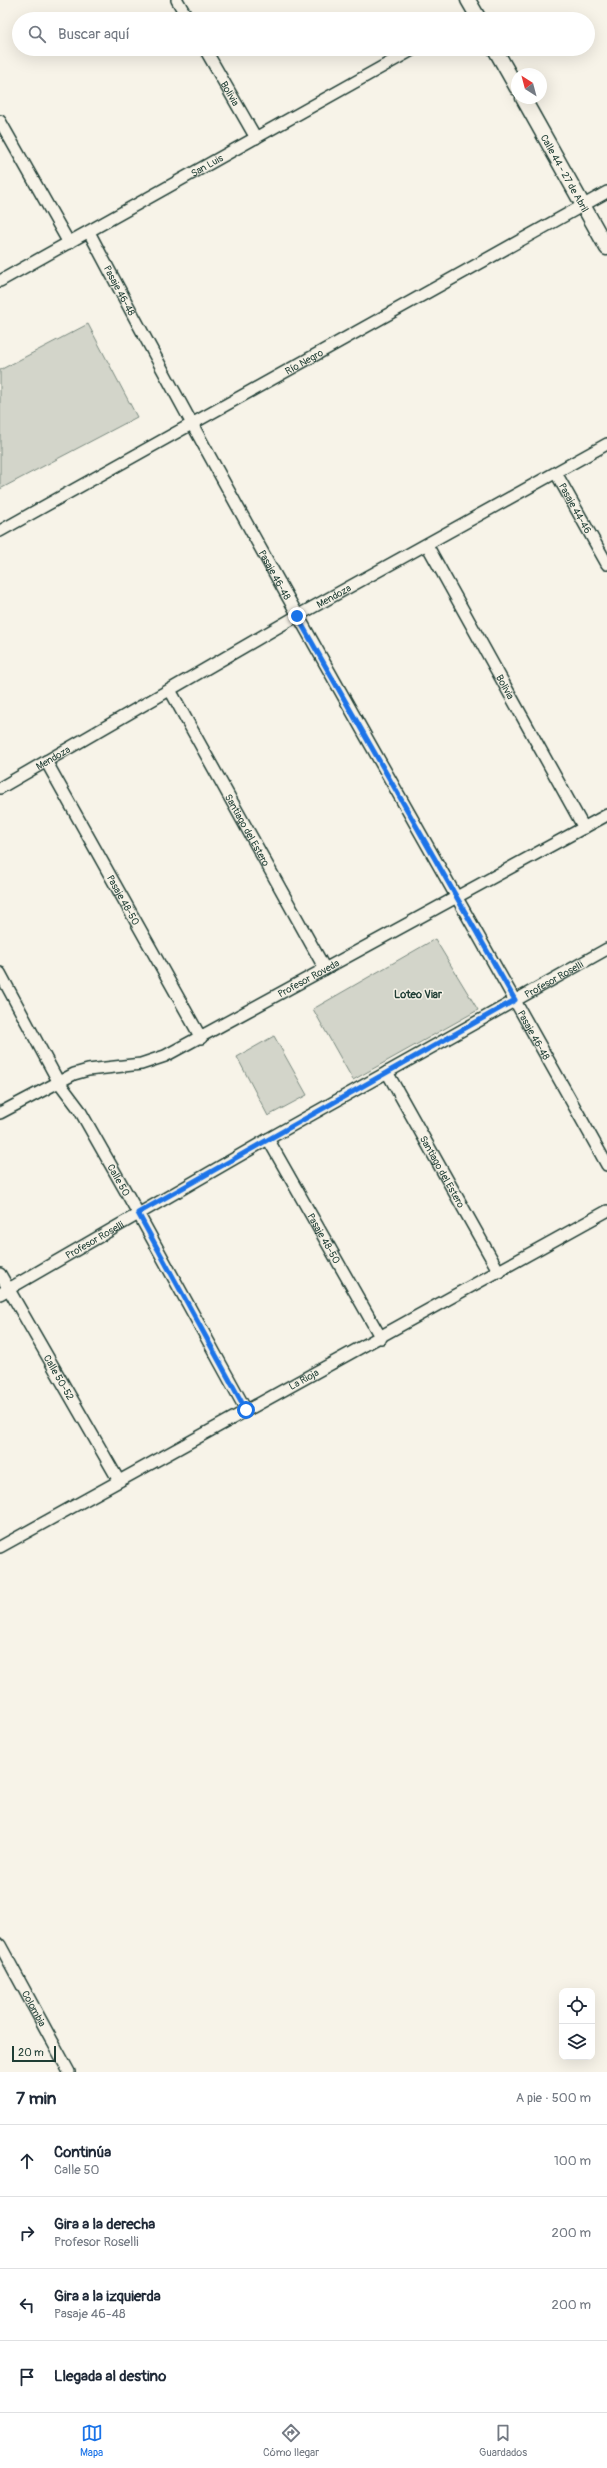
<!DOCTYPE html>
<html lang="es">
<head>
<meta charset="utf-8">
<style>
	body { margin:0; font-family:Pangolin,sans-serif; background:#f6f6f7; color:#1f2937 }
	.controls { position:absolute; right:12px; bottom:12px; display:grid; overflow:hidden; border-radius:8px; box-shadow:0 4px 16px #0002 }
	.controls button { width:36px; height:36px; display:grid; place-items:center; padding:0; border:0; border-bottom:1px solid #e0e1e3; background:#fff; color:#1f2937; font:20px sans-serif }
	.compass { position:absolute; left:511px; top:68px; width:36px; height:36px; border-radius:50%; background:#fff; box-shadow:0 4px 16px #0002; rotate:324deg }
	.scale { position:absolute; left:12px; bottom:10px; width:44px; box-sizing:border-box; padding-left:4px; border:2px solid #1f3d34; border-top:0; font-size:11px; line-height:14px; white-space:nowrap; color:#1f3d34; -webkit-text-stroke:3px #f7f3e8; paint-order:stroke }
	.stop { position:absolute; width:12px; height:12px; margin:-9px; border:3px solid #1a73e8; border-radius:50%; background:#fff }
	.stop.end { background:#1a73e8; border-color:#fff; box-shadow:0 1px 4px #0008 }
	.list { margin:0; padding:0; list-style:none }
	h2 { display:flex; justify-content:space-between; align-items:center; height:52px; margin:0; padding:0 16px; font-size:17px }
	h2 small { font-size:13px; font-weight:400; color:#747a83 }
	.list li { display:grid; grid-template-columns:26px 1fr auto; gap:12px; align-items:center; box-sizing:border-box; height:72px; padding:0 16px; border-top:1px solid #e0e1e3 }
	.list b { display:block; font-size:15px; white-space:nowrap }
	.list p { margin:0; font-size:13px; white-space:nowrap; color:#747a83 }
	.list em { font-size:13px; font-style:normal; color:#747a83 }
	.icon { flex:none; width:22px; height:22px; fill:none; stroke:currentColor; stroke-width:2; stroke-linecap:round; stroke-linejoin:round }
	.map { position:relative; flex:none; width:607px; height:2072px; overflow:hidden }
	.search { position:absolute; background:#fff; box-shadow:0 4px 16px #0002; left:12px; right:12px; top:12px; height:44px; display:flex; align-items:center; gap:10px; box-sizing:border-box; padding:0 14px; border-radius:22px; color:#747a83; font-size:15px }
	.sheet { height:340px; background:#fff }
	nav { display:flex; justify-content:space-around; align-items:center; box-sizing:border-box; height:56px; border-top:1px solid #e0e1e3; background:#fff; font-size:11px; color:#747a83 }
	nav a { display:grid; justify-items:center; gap:2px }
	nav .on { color:#1a73e8 }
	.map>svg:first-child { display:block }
</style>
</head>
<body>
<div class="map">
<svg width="607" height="2072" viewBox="0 0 607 2072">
	<rect width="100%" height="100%" fill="#f7f3e8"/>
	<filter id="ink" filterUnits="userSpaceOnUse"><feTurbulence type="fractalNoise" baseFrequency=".025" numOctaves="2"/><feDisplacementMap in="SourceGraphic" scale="8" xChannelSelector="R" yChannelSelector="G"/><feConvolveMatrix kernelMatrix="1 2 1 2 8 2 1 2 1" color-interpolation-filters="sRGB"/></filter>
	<g filter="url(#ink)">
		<path fill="#d3d5ca" stroke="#79897f" d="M88,324L137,417L0,489V370Z
			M435,939L478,1010L353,1080L313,1009Z
			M274,1036L307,1095L268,1116L237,1057Z"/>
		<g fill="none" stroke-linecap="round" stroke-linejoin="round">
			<g stroke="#1f3d34" stroke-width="14">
				<g id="minor">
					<path d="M177,0L188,19"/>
					<path id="s1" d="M205,49L256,138"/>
					<path d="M0,121L69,243"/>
					<path id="s2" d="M89,232C255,547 434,854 607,1165"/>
					<path id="s3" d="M0,281L414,49"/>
					<path id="s4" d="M556,473L607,564"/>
					<path id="s5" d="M0,531L607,192"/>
					<path id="s6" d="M427,545L584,828"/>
					<path id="s7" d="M170,690L325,969"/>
					<path id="s8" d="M46,761L201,1038"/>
					<path id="s9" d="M0,788L297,616L607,444"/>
					<path id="s10" d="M0,973L58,1081L79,1109L138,1213L246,1410"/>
					<path id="s11" d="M387,1072L499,1272"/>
					<path id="s12" d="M0,1113L74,1074L88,1070L141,1064L165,1056L607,815"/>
					<path id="s13" d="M268,1139L381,1338"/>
					<path id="s14" d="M0,1274L119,1481"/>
					<path id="s15" d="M0,1294L268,1139L607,949"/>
					<path id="s16" d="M0,1547L607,1211"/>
					<path id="s17" d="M0,1945L69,2072"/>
				</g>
			</g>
			<g stroke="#1f3d34" stroke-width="17">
				<g id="tertiary">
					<path d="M468,0L479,19"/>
					<path d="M495,49L517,88"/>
					<path id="s18" d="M523,98L607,248"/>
				</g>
			</g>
			<use href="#minor" stroke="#f7f3e8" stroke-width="11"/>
			<use href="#tertiary" stroke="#f7f3e8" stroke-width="14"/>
		</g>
	</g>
	<g fill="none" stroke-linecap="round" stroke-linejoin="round" filter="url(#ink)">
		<path stroke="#1a73e8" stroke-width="5" d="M246,1410L138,1213L515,1000L297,616"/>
	</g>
	<g text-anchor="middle" stroke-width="3" stroke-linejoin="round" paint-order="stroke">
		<g font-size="10" fill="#1f3d34" stroke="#f7f3e8">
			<text dy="4" stroke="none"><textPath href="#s1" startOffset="51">Bolivia</textPath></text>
			<text dy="4" stroke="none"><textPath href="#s3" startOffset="237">San Luis</textPath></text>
			<text dy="4" stroke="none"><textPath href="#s18" startOffset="86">Calle 44 - 27 de Abril</textPath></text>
			<text dy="4" stroke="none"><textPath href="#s2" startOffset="66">Pasaje 46-48</textPath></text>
			<text dy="4" stroke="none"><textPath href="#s5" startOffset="348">Río Negro</textPath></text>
			<text dy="4" stroke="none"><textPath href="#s4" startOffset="40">Pasaje 44-46</textPath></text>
			<text dy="4" stroke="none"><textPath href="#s2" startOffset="390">Pasaje 46-48</textPath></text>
			<text dy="4" stroke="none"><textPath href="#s9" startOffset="385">Mendoza</textPath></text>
			<text dy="4" stroke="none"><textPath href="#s6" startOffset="162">Bolivia</textPath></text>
			<text dy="4" stroke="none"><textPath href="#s9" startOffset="61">Mendoza</textPath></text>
			<text dy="4" stroke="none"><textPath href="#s7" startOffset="160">Santiago del Estero</textPath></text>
			<text dy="4" stroke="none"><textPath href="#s8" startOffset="159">Pasaje 48-50</textPath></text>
			<text dy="4" stroke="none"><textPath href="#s12" startOffset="340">Profesor Roveda</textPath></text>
			<text dy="4" stroke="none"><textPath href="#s15" startOffset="637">Profesor Roselli</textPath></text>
			<text dy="4" stroke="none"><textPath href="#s2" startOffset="918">Pasaje 46-48</textPath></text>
			<text dy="4" stroke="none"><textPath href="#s11" startOffset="114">Santiago del Estero</textPath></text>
			<text dy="4" stroke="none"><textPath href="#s10" startOffset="239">Calle 50</textPath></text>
			<text dy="4" stroke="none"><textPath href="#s13" startOffset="114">Pasaje 48-50</textPath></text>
			<text dy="4" stroke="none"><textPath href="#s15" startOffset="109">Profesor Roselli</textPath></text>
			<text dy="4" stroke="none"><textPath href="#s14" startOffset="119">Calle 50-52</textPath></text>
			<text dy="4" stroke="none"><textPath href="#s16" startOffset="347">La Rioja</textPath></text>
			<text dy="4" stroke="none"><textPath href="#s17" startOffset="72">Colombia</textPath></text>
		</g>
		<g font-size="11" font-weight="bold" fill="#1f3d34" stroke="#f7f3e8">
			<text x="418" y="998">Loteo Viar</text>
		</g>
	</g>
</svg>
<div class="controls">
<button><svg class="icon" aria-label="locate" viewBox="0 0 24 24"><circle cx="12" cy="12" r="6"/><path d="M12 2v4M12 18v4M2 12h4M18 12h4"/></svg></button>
<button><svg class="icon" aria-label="layers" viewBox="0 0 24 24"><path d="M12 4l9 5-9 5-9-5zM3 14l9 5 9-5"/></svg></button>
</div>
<svg class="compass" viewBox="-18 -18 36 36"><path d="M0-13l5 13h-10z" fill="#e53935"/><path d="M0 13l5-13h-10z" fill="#747a83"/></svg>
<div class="scale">20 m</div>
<div class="stop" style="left:246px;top:1410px"></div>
<div class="stop end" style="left:297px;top:616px"></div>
<div class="search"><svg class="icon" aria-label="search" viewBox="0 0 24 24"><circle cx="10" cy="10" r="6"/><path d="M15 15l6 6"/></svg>Buscar aquí</div>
</div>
<section class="sheet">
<h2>7 min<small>A pie · 500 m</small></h2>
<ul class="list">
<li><svg class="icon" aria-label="ahead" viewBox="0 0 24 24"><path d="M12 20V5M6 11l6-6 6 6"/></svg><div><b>Continúa</b><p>Calle 50</p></div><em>100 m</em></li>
<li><svg class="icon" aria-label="right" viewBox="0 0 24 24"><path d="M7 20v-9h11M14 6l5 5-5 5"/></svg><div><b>Gira a la derecha</b><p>Profesor Roselli</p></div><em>200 m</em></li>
<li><svg class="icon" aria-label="left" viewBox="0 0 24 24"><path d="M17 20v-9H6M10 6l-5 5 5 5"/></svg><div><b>Gira a la izquierda</b><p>Pasaje 46-48</p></div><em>200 m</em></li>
<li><svg class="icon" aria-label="arrive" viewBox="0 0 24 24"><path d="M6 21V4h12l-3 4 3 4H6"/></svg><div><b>Llegada al destino</b></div></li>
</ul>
</section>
<nav>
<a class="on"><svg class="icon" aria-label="map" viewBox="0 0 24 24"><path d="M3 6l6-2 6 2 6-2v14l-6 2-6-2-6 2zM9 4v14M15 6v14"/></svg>Mapa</a>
<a><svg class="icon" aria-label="directions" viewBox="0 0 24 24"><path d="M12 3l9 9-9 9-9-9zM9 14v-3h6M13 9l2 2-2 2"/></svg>Cómo llegar</a>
<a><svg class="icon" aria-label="saved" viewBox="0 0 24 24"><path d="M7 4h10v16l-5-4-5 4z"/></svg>Guardados</a>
</nav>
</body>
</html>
